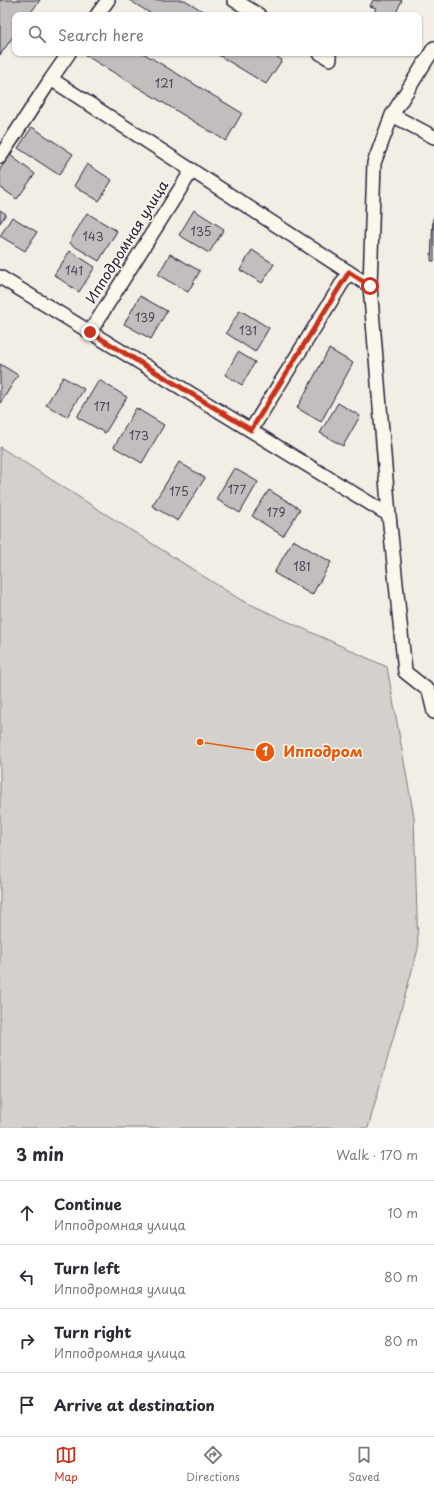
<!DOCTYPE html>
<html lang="en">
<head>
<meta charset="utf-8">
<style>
	body { margin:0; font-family:"Playpen Sans",sans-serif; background:#f2f2f3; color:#2b2b33 }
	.stop { position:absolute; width:12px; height:12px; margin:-9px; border:3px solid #c8321e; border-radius:50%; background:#fff }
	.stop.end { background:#c8321e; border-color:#fff; box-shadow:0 1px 4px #0008 }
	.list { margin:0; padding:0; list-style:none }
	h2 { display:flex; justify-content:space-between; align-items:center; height:52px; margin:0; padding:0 16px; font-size:17px }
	h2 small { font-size:13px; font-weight:400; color:#7c7c81 }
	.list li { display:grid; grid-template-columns:26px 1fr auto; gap:12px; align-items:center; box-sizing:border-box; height:64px; padding:0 16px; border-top:1px solid #e1e1e2 }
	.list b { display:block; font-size:15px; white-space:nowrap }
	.list p { margin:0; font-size:13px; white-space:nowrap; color:#7c7c81 }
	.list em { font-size:13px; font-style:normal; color:#7c7c81 }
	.icon { flex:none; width:22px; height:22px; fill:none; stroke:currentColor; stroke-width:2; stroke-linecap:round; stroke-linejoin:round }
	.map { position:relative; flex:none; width:434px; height:1128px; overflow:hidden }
	.search { position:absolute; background:#fff; box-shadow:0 1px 3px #0004; left:12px; right:12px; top:12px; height:44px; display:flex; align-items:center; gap:10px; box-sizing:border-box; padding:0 14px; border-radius:8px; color:#7c7c81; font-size:15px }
	.sheet { height:308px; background:#fff }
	nav { display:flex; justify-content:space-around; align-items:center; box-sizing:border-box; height:56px; border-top:1px solid #e1e1e2; background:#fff; font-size:11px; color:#7c7c81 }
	nav a { display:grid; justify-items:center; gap:2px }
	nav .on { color:#c8321e }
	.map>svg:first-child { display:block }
</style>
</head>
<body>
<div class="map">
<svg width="434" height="1128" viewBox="0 0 434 1128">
	<rect width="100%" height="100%" fill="#f2eee5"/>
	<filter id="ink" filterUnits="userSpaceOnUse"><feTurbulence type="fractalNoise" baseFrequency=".025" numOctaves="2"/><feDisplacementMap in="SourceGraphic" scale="8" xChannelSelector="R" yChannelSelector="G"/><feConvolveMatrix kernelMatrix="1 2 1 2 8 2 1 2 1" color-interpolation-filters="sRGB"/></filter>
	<g filter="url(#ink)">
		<path fill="#d4d1cc" stroke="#7b7a84" d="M0,447L241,600L387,667L414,817L418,949L368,1128H0Z"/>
		<path fill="#c2bebe" stroke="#22223b" d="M0,0H40L29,15H15V34L0,55Z
			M129,0H185L209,15H153Z
			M373,0L381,1L382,0H402L395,15H373L376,8L370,6Z
			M87,53H143L242,113L226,141L85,55Z
			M215,53H271L282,60L266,84Z
			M32,127L73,154L59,175L18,148Z
			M10,155L35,174L17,199L0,187V169Z
			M87,164L112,180L99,201L74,186Z
			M0,210L6,214L0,223Z
			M194,210L224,229L209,253L179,235Z
			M87,213L117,231L99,261L69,243Z
			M12,217L37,232L25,251L0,236Z
			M433,218H434V261H431Z
			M252,250L274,264L262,283L240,270Z
			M70,251L95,267L79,292L54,275Z
			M170,254L200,271L188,292L158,275Z
			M140,296L167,311L151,339L124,324Z
			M240,310L269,328L255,352L226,333Z
			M329,349L353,363L321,422L297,408Z
			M238,352L255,362L242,385L225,375Z
			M0,364L18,375L0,404Z
			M63,377L84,389L67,417L46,405Z
			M99,380L127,397L105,433L77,417Z
			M338,403L360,416L343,446L320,433Z
			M136,408L164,425L142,463L114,447Z
			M179,462L205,478L178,521L152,506Z
			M234,468L258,482L240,513L216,499Z
			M269,490L300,509L283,536L252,516Z
			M293,540L331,562L312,595L274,573Z"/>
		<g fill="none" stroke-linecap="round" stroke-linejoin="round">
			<g stroke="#22223b" stroke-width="16">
				<path id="street" d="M234,0L259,15
					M97,15L108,0
					M434,48L392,115L374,163L370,286L389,515L405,672L429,691L434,712
					M320,53L330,59
					M51,79L370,286
					M392,115L434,137
					M0,157L51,79L69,53
					M0,277L389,515
					M90,332L192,170
					M251,430L349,272"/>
			</g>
			<use href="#street" stroke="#fbf7ec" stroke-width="13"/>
		</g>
	</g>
	<g fill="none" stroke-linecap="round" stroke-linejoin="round" filter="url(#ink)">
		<path stroke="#c8321e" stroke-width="5" d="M90,332L251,430L349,272L370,286"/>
	</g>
	<g text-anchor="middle" stroke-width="3" stroke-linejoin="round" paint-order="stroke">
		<g font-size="12" fill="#4a495c">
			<text x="164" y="88">121</text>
			<text x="201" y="236">135</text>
			<text x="93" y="241">143</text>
			<text x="74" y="275">141</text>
			<text x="145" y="322">139</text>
			<text x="248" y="335">131</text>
			<text x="102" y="411">171</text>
			<text x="139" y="440">173</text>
			<text x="237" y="494">177</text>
			<text x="179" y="496">175</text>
			<text x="276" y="517">179</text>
			<text x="302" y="571">181</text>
		</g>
		<g font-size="14" fill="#22223b" stroke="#fbf7ec">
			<text transform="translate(127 242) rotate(-58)" y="5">Ипподромная улица</text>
		</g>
	</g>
	<path fill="none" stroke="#e8590c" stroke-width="1.5" d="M200 742L265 752"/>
	<g fill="#e8590c" stroke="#fbf7ec" stroke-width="1.5">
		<circle cx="200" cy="742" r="4"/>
		<circle cx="265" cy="752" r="10"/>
	</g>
	<g font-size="12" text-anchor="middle" font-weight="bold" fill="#fff">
		<text x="265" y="756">1</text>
	</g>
	<g font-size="15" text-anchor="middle" font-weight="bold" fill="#e8590c" stroke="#fbf7ec" stroke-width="3" stroke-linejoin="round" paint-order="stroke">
		<text x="323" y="757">Ипподром</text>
	</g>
</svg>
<div class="stop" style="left:370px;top:286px"></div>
<div class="stop end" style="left:90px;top:332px"></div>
<div class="search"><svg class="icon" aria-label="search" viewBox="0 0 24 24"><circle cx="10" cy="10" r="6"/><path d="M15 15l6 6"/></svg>Search here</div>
</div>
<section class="sheet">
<h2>3 min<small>Walk · 170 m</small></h2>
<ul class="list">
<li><svg class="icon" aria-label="ahead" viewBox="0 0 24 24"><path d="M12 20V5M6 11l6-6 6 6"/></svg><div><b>Continue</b><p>Ипподромная улица</p></div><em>10 m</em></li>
<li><svg class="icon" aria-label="left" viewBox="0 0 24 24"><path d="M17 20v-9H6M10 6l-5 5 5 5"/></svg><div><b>Turn left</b><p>Ипподромная улица</p></div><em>80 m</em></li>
<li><svg class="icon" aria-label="right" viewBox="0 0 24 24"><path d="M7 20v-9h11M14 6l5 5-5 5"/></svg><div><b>Turn right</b><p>Ипподромная улица</p></div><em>80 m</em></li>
<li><svg class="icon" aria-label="arrive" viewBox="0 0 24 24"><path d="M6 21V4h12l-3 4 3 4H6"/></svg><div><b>Arrive at destination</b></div></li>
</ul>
</section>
<nav>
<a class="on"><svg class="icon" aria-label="map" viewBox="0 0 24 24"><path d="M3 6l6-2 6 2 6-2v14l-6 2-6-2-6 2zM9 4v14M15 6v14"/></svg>Map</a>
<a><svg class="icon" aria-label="directions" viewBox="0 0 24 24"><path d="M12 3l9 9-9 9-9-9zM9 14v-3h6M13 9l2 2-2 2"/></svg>Directions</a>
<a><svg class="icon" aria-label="saved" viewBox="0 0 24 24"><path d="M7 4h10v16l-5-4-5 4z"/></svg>Saved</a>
</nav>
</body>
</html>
